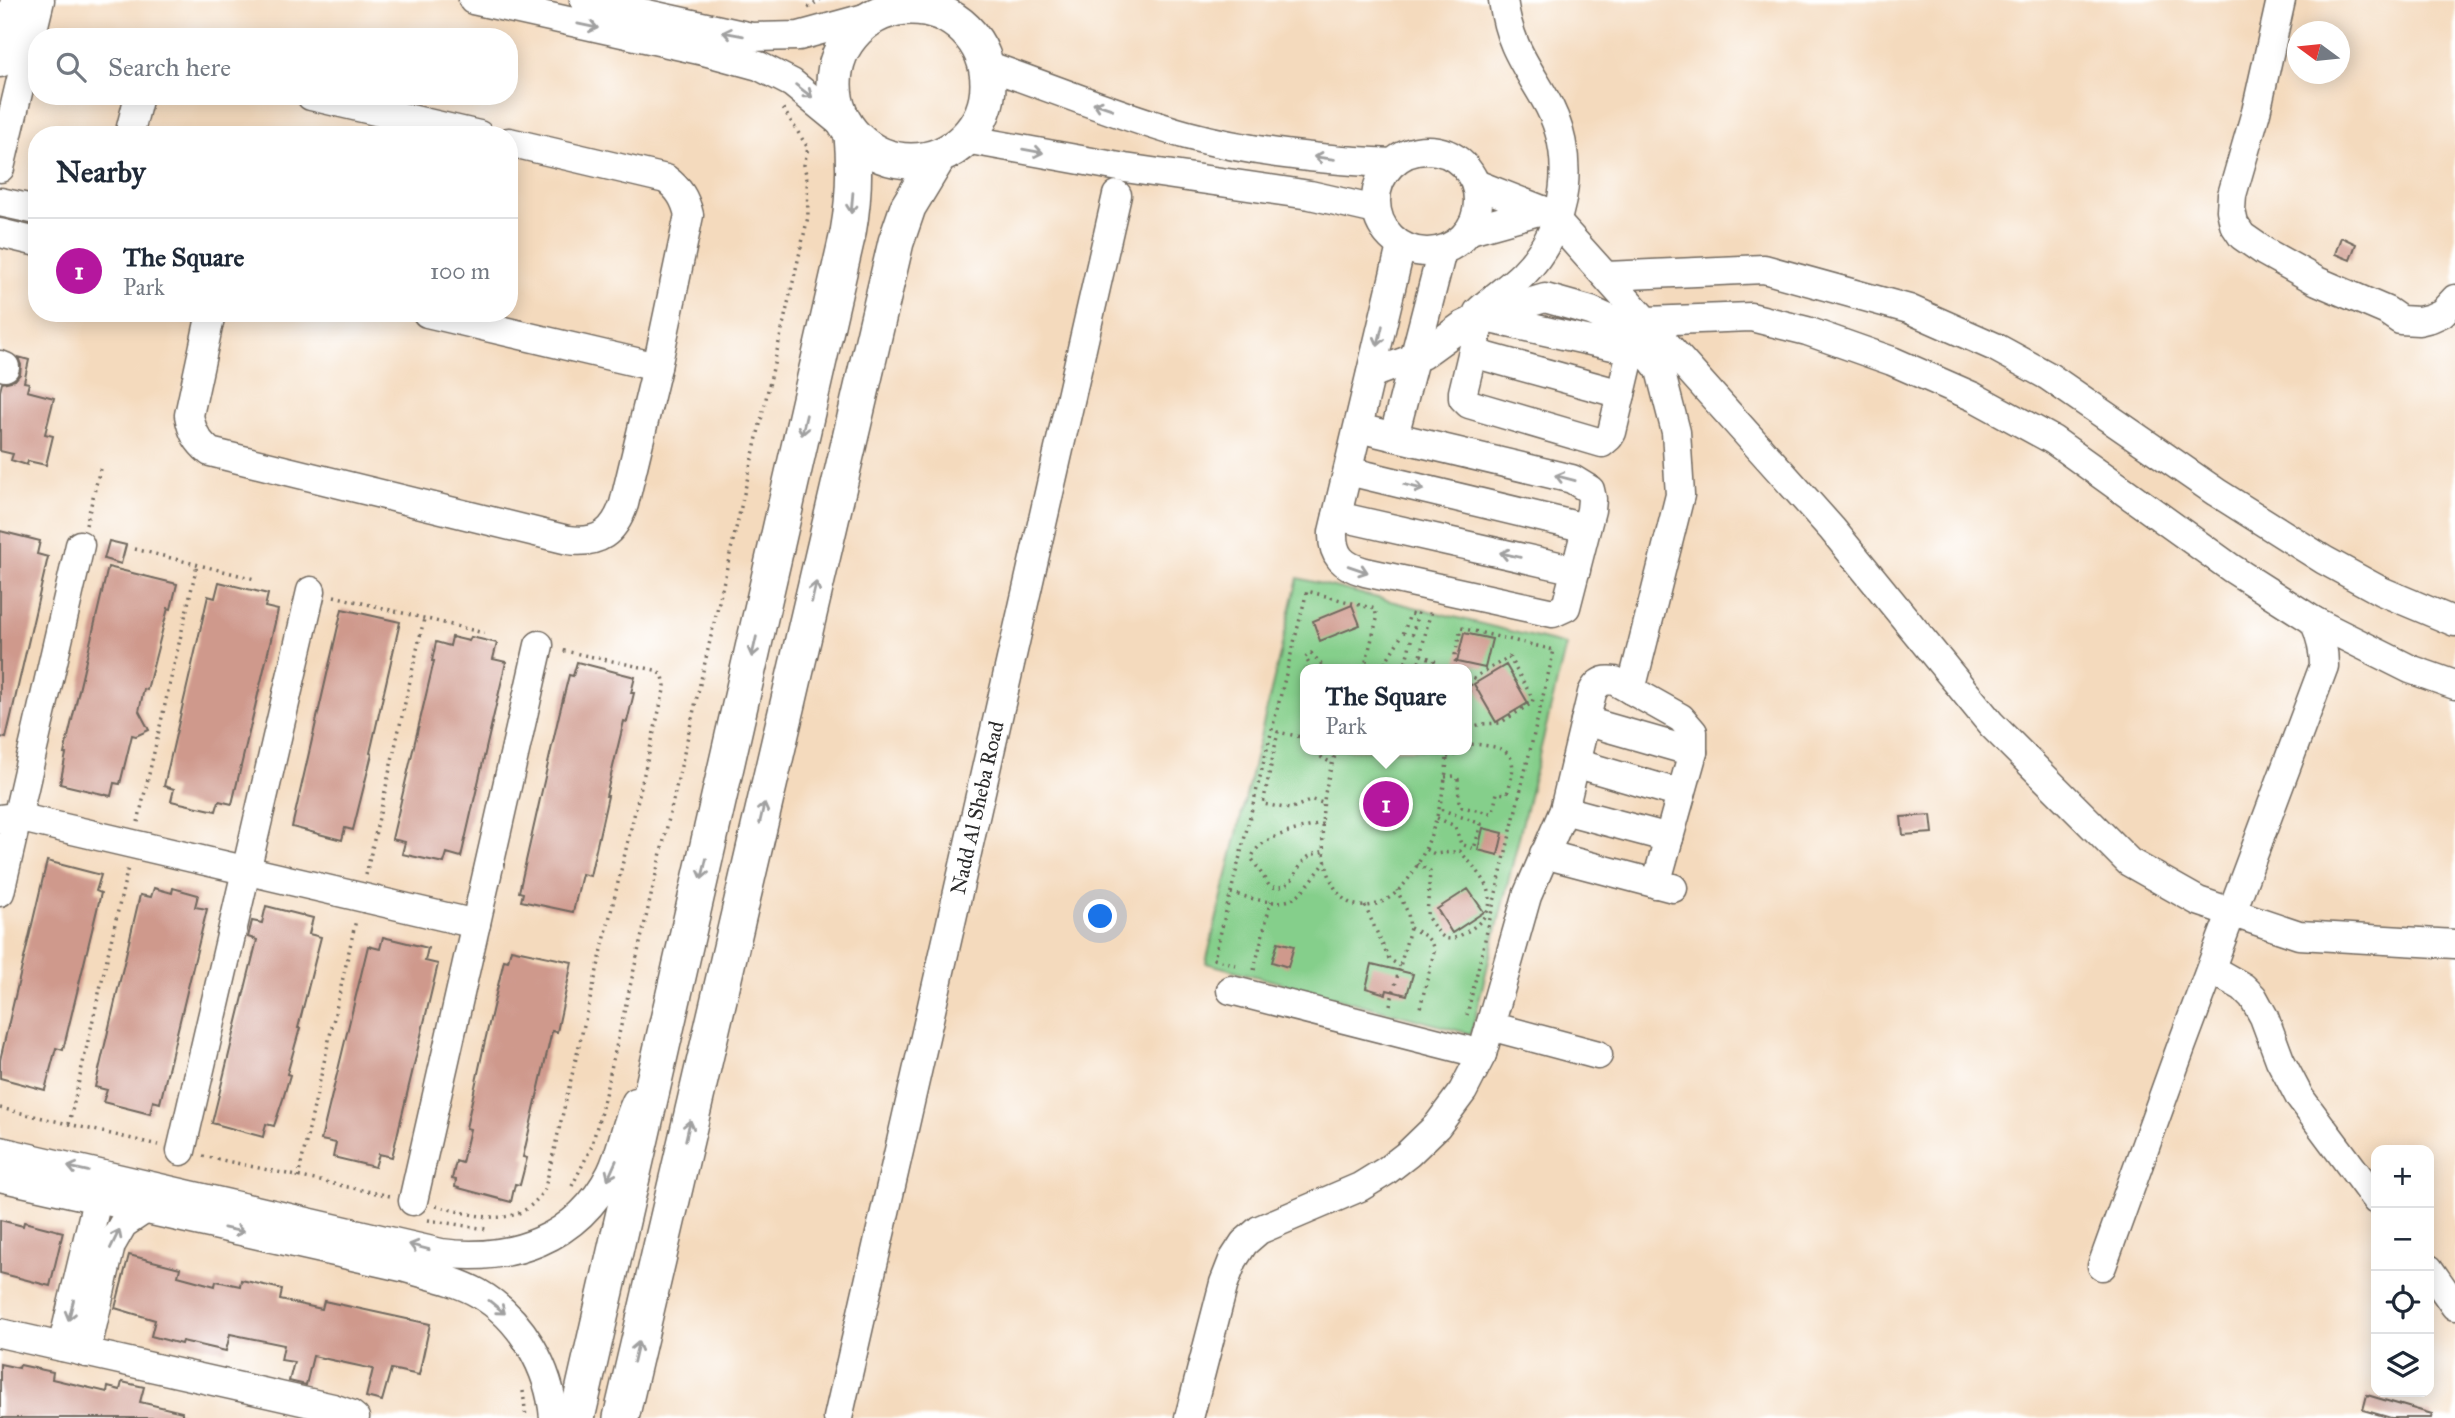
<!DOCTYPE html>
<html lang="en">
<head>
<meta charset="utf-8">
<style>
	body { margin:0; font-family:"IM FELL Great Primer",serif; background:#f6f6f7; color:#1f2937 }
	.controls { position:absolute; right:21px; bottom:21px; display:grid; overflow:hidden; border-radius:14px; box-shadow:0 4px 18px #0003 }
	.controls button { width:63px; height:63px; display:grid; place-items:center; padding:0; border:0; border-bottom:2px solid #e0e1e3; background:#fff; color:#1f2937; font:35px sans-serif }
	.compass { position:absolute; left:2287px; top:21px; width:63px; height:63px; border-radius:50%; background:#fff; box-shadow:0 4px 18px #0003; rotate:285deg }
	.you { position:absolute; left:1101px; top:917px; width:24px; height:24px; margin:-18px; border:5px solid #fff; border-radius:50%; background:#1a73e8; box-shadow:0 0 0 10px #1a73e833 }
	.badge { display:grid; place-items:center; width:46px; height:46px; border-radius:50%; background:#b5179e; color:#fff; font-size:23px; font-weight:700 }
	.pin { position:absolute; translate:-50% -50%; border:4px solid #fff; box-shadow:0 2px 7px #0006 }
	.popup { position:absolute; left:1300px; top:664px; width:172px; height:91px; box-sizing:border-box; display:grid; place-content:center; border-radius:14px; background:#fff; filter:drop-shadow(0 2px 5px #0005); font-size:23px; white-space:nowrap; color:#747a83 }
	.popup b { font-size:26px; color:#1f2937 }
	.popup::after { content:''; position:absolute; left:50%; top:100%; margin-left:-14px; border:14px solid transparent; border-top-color:#fff }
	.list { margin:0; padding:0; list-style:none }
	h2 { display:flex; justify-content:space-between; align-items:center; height:91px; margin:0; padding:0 28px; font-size:30px }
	h2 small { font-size:23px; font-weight:400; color:#747a83 }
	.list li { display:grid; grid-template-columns:46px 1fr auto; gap:21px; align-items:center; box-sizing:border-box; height:105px; padding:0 28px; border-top:2px solid #e0e1e3 }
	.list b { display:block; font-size:26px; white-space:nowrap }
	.list p { margin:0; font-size:23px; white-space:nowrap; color:#747a83 }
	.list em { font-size:23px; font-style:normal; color:#747a83 }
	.icon { flex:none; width:38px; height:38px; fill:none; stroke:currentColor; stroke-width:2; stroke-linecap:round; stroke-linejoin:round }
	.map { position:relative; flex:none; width:2455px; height:1418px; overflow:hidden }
	.search { position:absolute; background:#fff; box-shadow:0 4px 18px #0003; left:28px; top:28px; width:490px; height:77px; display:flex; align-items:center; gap:18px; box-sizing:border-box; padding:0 24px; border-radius:28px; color:#747a83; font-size:26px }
	.panel { position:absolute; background:#fff; box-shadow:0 4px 18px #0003; left:28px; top:126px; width:490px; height:196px; border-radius:28px }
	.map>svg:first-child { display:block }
</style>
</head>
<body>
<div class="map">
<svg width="2455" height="1418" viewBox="0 0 2455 1418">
	<rect width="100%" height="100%" fill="#fff"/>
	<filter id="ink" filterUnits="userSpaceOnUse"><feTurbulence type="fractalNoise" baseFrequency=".0143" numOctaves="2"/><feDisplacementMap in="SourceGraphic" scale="14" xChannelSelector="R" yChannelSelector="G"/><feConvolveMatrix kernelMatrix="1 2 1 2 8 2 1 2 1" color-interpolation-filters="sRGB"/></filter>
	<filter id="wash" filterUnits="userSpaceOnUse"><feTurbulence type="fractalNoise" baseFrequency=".00686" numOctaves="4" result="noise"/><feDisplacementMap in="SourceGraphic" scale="28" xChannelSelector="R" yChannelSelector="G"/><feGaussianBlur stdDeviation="1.57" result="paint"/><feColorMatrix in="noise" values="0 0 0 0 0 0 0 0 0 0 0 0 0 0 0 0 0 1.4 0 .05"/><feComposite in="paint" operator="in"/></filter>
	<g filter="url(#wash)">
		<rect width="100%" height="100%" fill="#f4dabd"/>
		<path fill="#85cf8b" stroke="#587d5b" stroke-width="2" fill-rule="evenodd" d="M1298,578L1566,645L1471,1034L1206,963ZM1306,669H1466V750H1306Z"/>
		<g id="blocks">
			<path fill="#cf998c" d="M2341,237L2356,244L2350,260L2335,254Z
				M18,357L29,360L24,382L29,383L27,391L54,398L45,434L53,436L46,465L28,461L27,465L11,460L13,454L0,451V391L2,383L15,380L20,374L21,365Z
				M0,531L40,541L37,554L48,557L6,738L0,737Z
				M109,541L126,545L121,564L104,559Z
				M108,567L177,584L171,609L168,608L147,690L144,689L139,711L149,730L136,736L132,735L120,784L114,783L111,796L60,784L66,754H64Z
				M219,582L268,594L265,607L278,610L232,804L219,801L216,811L171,801L174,789L164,786L208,596L215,598Z
				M1352,605L1360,625L1320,641L1313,621Z
				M342,609L400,622L370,753L372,754L353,830L345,828L342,840L292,827Z
				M1464,633L1492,639L1485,668L1457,662Z
				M452,637L469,641L471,637L497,643L493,659L506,662L461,857L447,853L444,863L402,854L405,842L392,839L434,661H432L436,642L450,646Z
				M577,662L635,677L631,693H634L627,722L624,721L606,796H608L590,876L582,874L573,912L521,901L523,893L519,892L559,715L569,675L573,676Z
				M1506,665L1528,703L1496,722L1474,684Z
				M1931,815L1933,833L1903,835L1901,817Z
				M1483,828L1503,833L1498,855L1478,850Z
				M47,861L101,875L96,891L101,893L63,1050L56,1048L45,1090L0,1078V1060Z
				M154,888L172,893L173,888L198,895L195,907L207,909L160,1103L153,1101L150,1114L103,1102L107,1090L95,1087L140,895L151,897Z
				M1468,889L1484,912L1452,933L1437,909Z
				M266,906L313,918L309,934L321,937L298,1028H300L287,1074L290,1075L283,1099L274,1126L266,1124L263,1137L212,1123L257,940L248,937L252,921L262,923Z
				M383,937L428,948L425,961L438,964L392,1157L379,1154L375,1167L333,1157L336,1143L321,1140L368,946L380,949Z
				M1278,942L1294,946L1288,967L1272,962Z
				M511,949L572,962L557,1032L552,1031L523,1157L527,1158L520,1185L515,1184L511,1202L455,1187L456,1180L452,1179L456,1161L462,1163L470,1129L466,1128L485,1041L504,960L508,961Z
				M1372,964L1413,974L1407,995L1387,990L1386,994L1366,988Z
				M0,1220L23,1226L24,1222L63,1232L50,1286L0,1273Z
				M129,1255L180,1268L178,1276L215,1286L216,1281L240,1286L241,1280L282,1289L280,1300L322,1309L324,1301L430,1324L419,1375L391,1369L382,1401L366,1397L373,1369L313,1356L306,1385L289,1381L294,1362L281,1360L284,1345L230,1334L226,1351L182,1341L181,1344L151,1336L155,1320L115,1308Z
				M0,1364L19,1368L20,1365L53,1372L52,1379L107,1392L108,1387L120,1390L122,1382L144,1387L140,1402L182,1412V1418H0Z
				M2367,1395L2432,1414L2431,1418H2391L2363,1410Z"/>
		</g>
	</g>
	<g filter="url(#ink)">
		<use href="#blocks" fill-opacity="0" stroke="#71685e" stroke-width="2"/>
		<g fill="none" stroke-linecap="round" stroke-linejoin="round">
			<g stroke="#71685e" stroke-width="31">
				<g id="minor">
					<path d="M473,0L704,51L759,66L792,83L847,128"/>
					<path d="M584,0L751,37L799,36L872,16"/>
					<path d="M2281,0L2256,112L2232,195L2231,210L2234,224L2242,236L2265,252L2317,281L2387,311L2400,320L2419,321L2431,318L2442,313L2455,299"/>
					<path d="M0,63L15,0"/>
					<path d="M986,65C1053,88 1119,116 1187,135C1253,153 1324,160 1392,163"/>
					<path d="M311,96L479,135"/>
					<path d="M129,135L139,96"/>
					<path d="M965,139L1125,168L1310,195L1376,210"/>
					<circle cx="1427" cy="201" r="51"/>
					<path d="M0,168L40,0"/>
					<path d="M0,202L37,210"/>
					<path d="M1542,210L1556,221L1832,529L1991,724L2129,862L2198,901L2299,935L2455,944"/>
					<path d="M1470,230L1542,210L1476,184"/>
					<path d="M0,233L37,242"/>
					<path d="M1606,276L1764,269L1909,309L1995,347L2048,376L2216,492L2324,560L2381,591L2455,622"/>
					<path d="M1478,312C1492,298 1509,288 1523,274C1569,228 1578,153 1544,97C1523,61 1509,43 1503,0"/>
					<path d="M211,313L189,415C192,432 197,441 210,452L568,540C599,544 614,533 624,504L657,367L689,215C685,198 679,189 666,179L509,142"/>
					<path d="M427,313L657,367"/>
					<path d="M1647,321L1751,317L1807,331L1892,361L1974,397L2053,440L2231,568L2314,621L2410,669L2455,685"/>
					<path d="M1473,353L1621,394"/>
					<path d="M0,365L5,367"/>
					<path d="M1371,374L1422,355L1462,326L1481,317L1618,347L1626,350L1629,360L1612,432L1609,437L1602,443L1469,404L1463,398V392L1481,317L1545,298L1591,311L1627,327L1660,370L1676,432L1680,495L1631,690"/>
					<path d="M1358,428L1572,479L1590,490L1592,499L1591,510L1566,607L1553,613L1365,572C1343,566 1332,556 1333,532L1401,246"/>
					<path d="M1394,436L1442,251"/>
					<path d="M1348,471L1586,528"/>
					<path d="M1337,516L1576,570"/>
					<path d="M1585,721L1693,752"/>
					<path d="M1575,763L1681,794"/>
					<path d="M1564,810L1669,838"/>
					<path d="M0,819L17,817L476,924"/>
					<path d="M1544,854L1673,888"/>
					<path d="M0,892L80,545"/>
					<path d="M2211,969L2243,987L2253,997L2264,1017L2280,1060L2300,1098L2376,1200"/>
					<path d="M1231,990L1482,1054"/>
					<path d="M1490,1026L1598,1055"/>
					<path d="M0,1151L441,1253C511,1262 577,1240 611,1173C622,1151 625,1125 636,1102"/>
					<path d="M181,1151L311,591"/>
					<path d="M0,1177L402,1267C427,1275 455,1280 478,1293C522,1318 550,1369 554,1418"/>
					<path d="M413,1201L539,645"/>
					<path d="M2102,1266L2180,1050L2324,666C2324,649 2321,636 2314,621"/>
					<path d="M2429,1269L2455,1306"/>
					<path d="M0,1333L333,1408L350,1414L355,1418"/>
					<path d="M62,1347L98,1196L103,1190L110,1189"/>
					<path d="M86,1353L111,1245L123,1224L144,1210"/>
					<path id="s1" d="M838,1418L1117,195"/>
					<path d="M1189,1418L1224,1283L1233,1260L1244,1243L1259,1230L1360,1187L1386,1171L1408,1154L1437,1126L1463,1091L1482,1054L1527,896L1564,810L1592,693C1597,682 1604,679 1615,681L1681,718L1693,732V752L1656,884"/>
				</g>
			</g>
			<g stroke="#71685e" stroke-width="38">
				<path id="major" d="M834 84a77 77 0 1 1 154 0a77 77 0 1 1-154 0Z
					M577,1418L848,233C854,200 855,168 852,135
					M621,1418L896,242L908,207L939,156"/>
			</g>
			<path stroke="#71685e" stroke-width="3.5" stroke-dasharray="2 5" stroke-linecap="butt" d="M808,8L820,0
				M86,525L100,469
				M135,549L255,579
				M334,596L484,633
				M1421,655L1434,660L1438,669
				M1312,669L1305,657L1311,653L1326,669
				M1381,669L1404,632L1410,614L1417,616
				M1404,669L1419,608
				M1417,669L1431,610
				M1456,669L1455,655L1461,628L1554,650L1467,1015
				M1466,706L1470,686L1475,677L1509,657L1533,699L1532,703L1500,723L1482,724L1466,728
				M1306,738L1278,732L1263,804L1290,809L1312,800L1323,803
				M1318,750L1322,758L1332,763
				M1337,750C1331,766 1326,784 1324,801C1319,832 1322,910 1367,906C1422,901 1448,794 1447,750
				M1447,757L1458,754L1463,750
				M1445,777L1455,776L1458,779L1459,801L1462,807L1490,813L1493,811L1497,793L1507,794C1514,771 1520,750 1489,746C1481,745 1474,743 1466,745
				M1437,818L1455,826L1461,844L1474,849L1481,824L1440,809
				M138,822L197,565
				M1323,824C1304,828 1255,836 1252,859L1270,887C1298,890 1292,868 1308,857C1312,854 1319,853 1324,851
				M1417,864L1430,871L1427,916C1431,922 1438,934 1445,938C1450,940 1456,938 1461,935C1477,927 1494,913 1489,892C1486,878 1469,862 1460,851L1435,854L1425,849
				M366,875L424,619
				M1231,893C1248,897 1275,907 1292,899C1305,892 1316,873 1326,862
				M1365,906L1389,959L1400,966
				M1410,928C1422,934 1432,937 1434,952L1419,1012
				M1236,965L1214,959L1307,591L1375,609L1377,619L1364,669
				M1254,970L1271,901
				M1390,1005L1410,928L1408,913L1397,890
				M0,1108L158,1145
				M69,1124L128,867
				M203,1156L390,1196
				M298,1178L356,920
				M572,1186L591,1148L601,1112L808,217L807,179L804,165L808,148L782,107
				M436,1206C476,1215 519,1233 545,1188L665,686L663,676L655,670L560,650
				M428,1220L486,1229
				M523,1391L526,1418"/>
			<use href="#minor" stroke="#fff" stroke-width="28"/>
			<use href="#major" stroke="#fff" stroke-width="35"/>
		</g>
		<defs><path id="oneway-shaft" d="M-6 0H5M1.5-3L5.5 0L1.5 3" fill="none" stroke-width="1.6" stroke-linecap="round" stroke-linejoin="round" transform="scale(1.75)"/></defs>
		<g stroke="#a0a0a0">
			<use href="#oneway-shaft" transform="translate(588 26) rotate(12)"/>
			<use href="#oneway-shaft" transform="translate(733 34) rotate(-170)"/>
			<use href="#oneway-shaft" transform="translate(804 91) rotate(37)"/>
			<use href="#oneway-shaft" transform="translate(1103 106) rotate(-161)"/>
			<use href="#oneway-shaft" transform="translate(1033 151) rotate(10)"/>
			<use href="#oneway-shaft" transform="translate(1324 158) rotate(-173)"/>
			<use href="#oneway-shaft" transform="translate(852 203) rotate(95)"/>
			<use href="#oneway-shaft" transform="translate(1380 336) rotate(103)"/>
			<use href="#oneway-shaft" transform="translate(804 425) rotate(103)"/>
			<use href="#oneway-shaft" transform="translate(1565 478) rotate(-165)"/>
			<use href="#oneway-shaft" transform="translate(1414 487) rotate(14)"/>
			<use href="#oneway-shaft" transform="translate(1510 555) rotate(-167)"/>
			<use href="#oneway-shaft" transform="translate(1358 569) rotate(19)"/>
			<use href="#oneway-shaft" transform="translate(814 592) rotate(-77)"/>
			<use href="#oneway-shaft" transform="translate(754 647) rotate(103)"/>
			<use href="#oneway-shaft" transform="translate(762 813) rotate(-77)"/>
			<use href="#oneway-shaft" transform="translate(704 869) rotate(103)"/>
			<use href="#oneway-shaft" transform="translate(688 1130) rotate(-77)"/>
			<use href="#oneway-shaft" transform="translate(78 1169) rotate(-167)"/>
			<use href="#oneway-shaft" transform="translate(612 1170) rotate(114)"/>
			<use href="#oneway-shaft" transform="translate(234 1230) rotate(12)"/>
			<use href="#oneway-shaft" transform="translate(115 1239) rotate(-64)"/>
			<use href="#oneway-shaft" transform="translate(419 1247) rotate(-165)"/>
			<use href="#oneway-shaft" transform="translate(497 1307) rotate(39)"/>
			<use href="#oneway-shaft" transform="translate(71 1310) rotate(104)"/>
			<use href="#oneway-shaft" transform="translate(636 1352) rotate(-77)"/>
		</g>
	</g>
	<g text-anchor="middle" stroke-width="6" stroke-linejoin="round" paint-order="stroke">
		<g font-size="21" fill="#2b2b2b" stroke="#fff">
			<text dy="7" stroke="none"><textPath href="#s1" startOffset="626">Nadd Al Sheba Road</textPath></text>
		</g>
	</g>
</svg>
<div class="controls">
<button>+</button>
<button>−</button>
<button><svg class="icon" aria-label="locate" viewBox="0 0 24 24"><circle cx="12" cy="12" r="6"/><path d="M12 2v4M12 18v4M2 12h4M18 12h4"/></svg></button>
<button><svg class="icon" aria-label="layers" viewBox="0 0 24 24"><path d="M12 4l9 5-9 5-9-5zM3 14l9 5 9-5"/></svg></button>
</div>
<svg class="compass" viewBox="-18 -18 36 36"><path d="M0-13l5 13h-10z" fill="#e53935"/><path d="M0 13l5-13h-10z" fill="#747a83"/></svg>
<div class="you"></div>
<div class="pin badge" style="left:1386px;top:804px">1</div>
<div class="popup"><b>The Square</b>Park</div>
<div class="search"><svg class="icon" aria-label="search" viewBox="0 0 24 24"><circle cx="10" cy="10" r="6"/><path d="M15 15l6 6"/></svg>Search here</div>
<section class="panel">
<h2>Nearby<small></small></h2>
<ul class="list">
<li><span class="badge">1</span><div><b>The Square</b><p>Park</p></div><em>100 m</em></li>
</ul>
</section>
</div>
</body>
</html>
